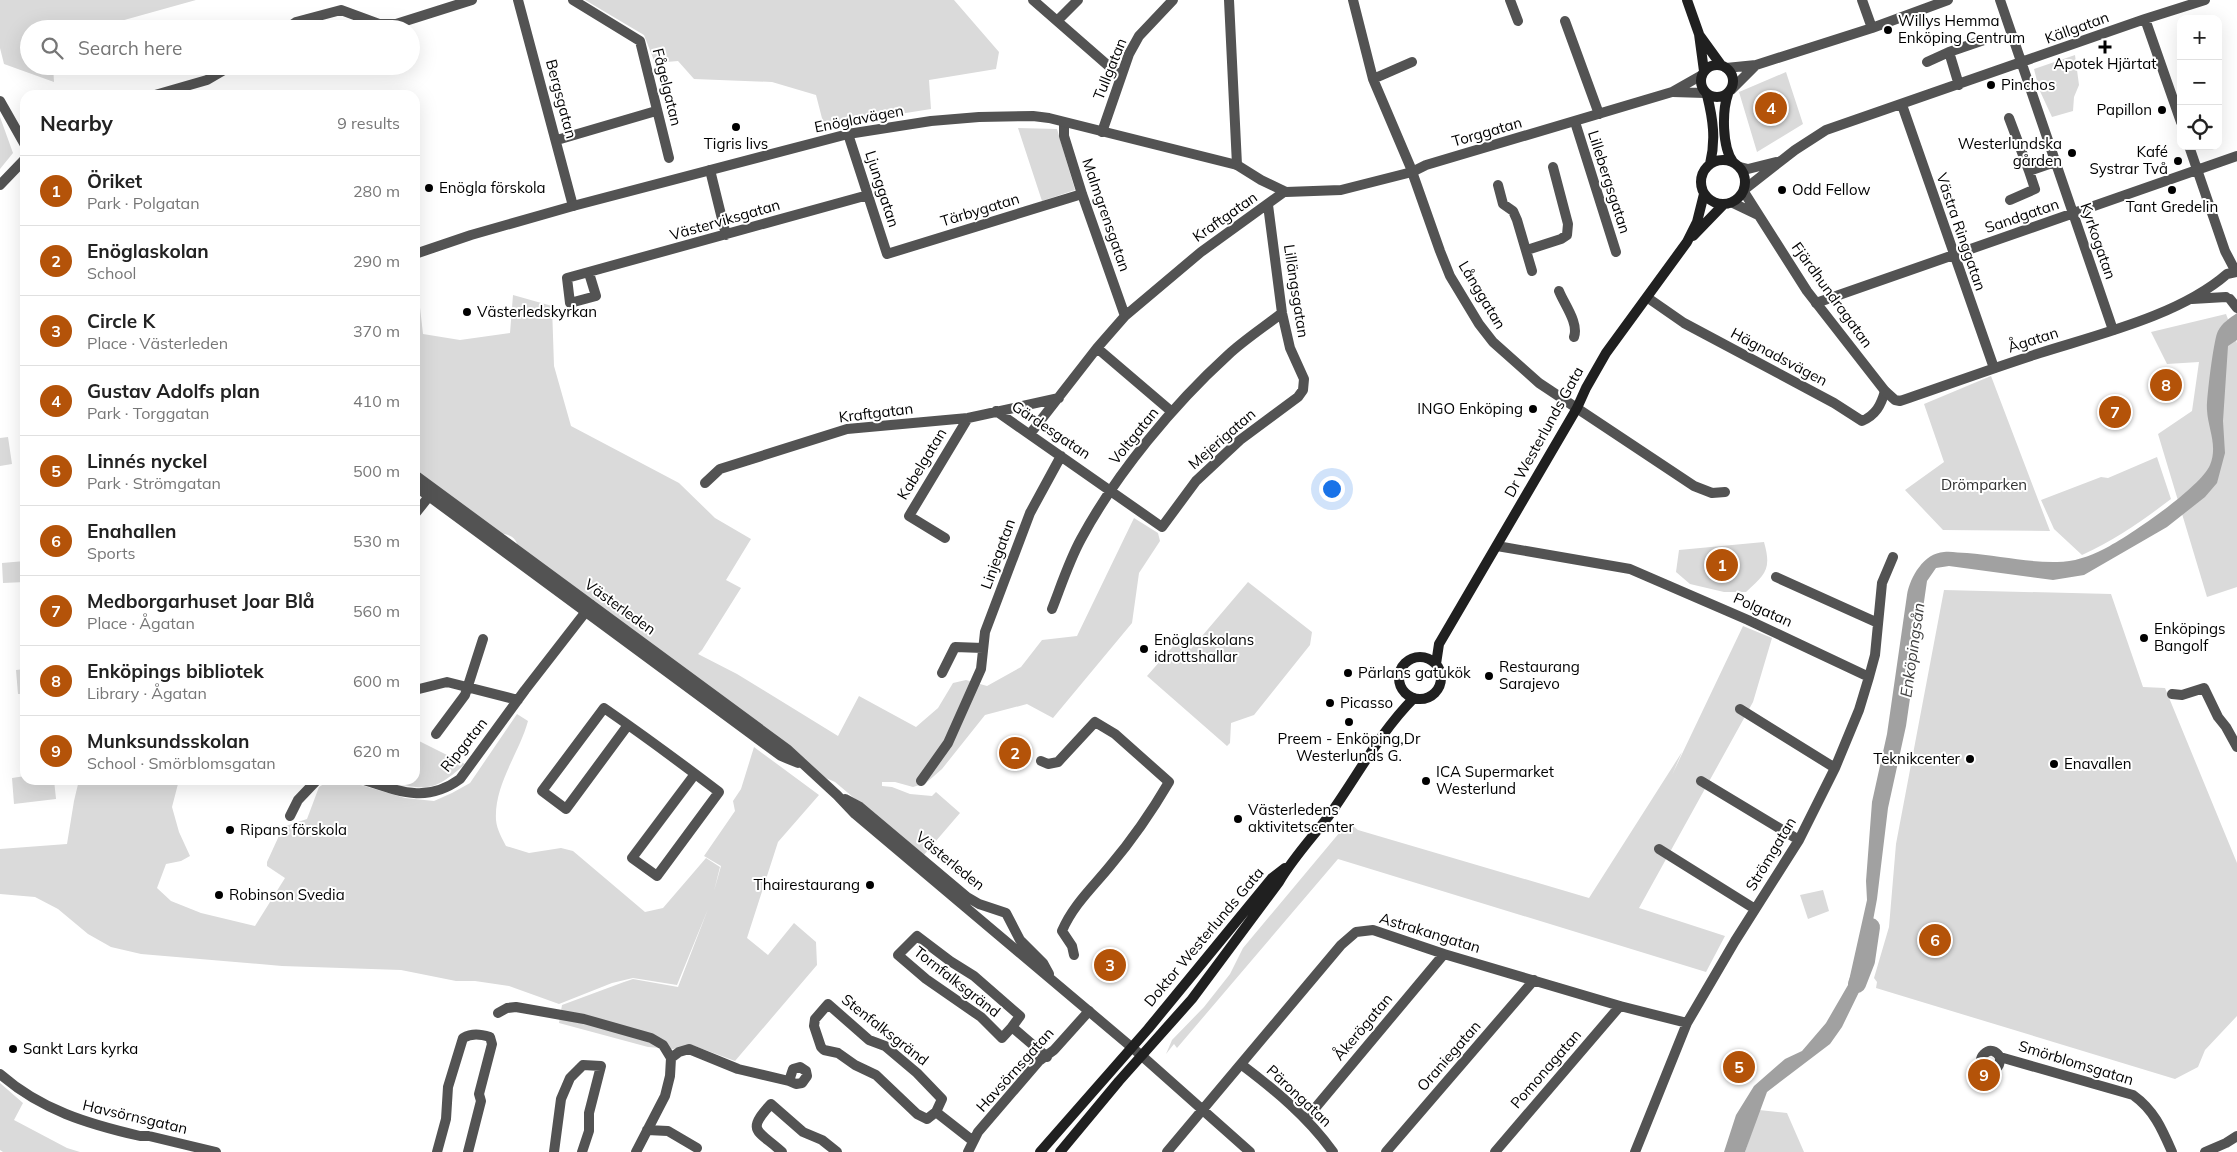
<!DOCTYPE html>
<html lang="en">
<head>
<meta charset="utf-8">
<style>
	body { margin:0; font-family:Mulish,sans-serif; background:#f2f2f2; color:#222 }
	.controls { position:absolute; right:15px; top:15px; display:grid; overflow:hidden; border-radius:10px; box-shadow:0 5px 20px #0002 }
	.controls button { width:45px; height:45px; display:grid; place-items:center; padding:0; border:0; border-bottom:1px solid #e0e0e0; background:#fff; color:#222; font:25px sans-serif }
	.you { position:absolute; left:1331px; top:488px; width:18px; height:18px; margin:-12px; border:4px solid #fff; border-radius:50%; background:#1a73e8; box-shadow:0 0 0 8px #1a73e833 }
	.badge { display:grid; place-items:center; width:32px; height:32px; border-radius:50%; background:#b45309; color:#fff; font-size:16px; font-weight:700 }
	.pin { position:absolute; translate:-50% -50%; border:2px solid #fff; box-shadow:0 1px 5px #0006 }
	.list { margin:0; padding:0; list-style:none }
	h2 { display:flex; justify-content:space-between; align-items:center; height:65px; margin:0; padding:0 20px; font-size:21px }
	h2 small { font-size:16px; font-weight:400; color:#767676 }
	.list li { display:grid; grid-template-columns:32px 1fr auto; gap:15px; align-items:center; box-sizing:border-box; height:70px; padding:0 20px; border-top:1px solid #e0e0e0 }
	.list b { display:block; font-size:19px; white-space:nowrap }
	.list p { margin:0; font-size:16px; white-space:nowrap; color:#767676 }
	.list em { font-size:16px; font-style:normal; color:#767676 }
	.icon { flex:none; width:28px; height:28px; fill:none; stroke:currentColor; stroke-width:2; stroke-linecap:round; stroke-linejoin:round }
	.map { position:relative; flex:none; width:2237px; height:1152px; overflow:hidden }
	.search { position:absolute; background:#fff; box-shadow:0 5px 20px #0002; left:20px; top:20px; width:400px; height:55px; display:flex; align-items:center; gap:12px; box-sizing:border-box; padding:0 18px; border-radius:28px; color:#767676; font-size:19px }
	.panel { position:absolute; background:#fff; box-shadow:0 5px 20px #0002; left:20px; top:90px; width:400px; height:695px; border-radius:15px }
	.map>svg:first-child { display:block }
</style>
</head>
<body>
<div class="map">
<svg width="2237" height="1152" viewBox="0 0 2237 1152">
	<rect width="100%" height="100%" fill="#fff"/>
	<path fill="#dadada" d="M0,0H196L92,29H29V66H53L54,82L4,64L0,48Z
		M585,0H954L999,52L996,69L929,80L931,109L824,126L816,95L772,82L694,79L678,61L655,63L644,35Z
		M2075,55L2079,85L2074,97L2073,111L2052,117L2039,89L2034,69Z
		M1786,72L1803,124L1757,152L1739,92Z
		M0,117L13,153L0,169Z
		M1018,128L1057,129L1075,190L1042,201Z
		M415,263L423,334L460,340L510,333L513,295L552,306L554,366L571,426L679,483L715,518L751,539L726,580L741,588L702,650L698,654L737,674L838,736L859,696L916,727L938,708L953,683L966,680L987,686L1021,667L1042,640L1077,636L1134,518L1158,533L1160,541L1139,573L1132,623L1053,718L1027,704L985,715L942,769L926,783L913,787L895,782H882V786L892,787L910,794L932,796L936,792L960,813L923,856L835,782L826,778L518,546C515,536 508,534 498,533L415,471Z
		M2226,314L2237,343V587L2207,597L2158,434L2192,411L2199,362L2167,364L2151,332Z
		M1991,376L2050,531L1943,530L1905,490L1944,462L1924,404Z
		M8,437L12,464L0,466V438Z
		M2157,457L2171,499C2142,521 2115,540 2082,555L2054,529L2041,500L2101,477L2108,478Z
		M1764,542C1772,570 1765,574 1746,592H1724L1690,584L1676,572L1679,550Z
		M25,561V582L3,583L2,563Z
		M1248,582L1312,632L1310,645L1254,715L1231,723L1230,743L1227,746L1147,676L1176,643L1181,647L1187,646L1191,649Z
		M1944,590L2111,594L2143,687L2165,688L2237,863V1016L2205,1050L2198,1067L2175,1079L1876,988L1877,982L1874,978L1889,927L1896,844Z
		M1743,626L1772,638L1753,702L1639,908L1725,936L1706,972L1338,859L1177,1048L1174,1044L1166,1054L1172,1040L1204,1007L1230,974L1243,948L1340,832L1352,825L1358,830L1589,898L1682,752L1672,775Z
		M25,669V694H18L16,670Z
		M517,714L528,721C519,754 494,784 496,820C497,830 502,838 506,846L529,853L561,848L573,851L645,912L663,908L706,858L720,867L714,891L721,866L704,856L735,811L733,801L741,789L754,747L819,795L778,842L747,938L768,955L794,923L816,942L817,965L735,1061L692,1045L673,1049L648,1047L559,1023L562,1005L624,982L633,979L678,987L708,909L677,985L633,978L612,983L559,1004L509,986L475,981H456L401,970L282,966L141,954L111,947L88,934L58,909L35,897L0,894V849L67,844L74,801L79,780H179L172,807L179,832L190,856L181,861L166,864L157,888L171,901L201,913L255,926L285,878L267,866V862L283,827L307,819L319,787L330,780H344L405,798L434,801L452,793L470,783Z
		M415,739L465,764C432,794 425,790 383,780H415Z
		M25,776V780H54L56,799L14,804L12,778Z
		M1823,890L1829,911L1808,919L1800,895Z
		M0,1083L23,1103L14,1120L67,1148L80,1152H3L0,1150Z
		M1759,1110L1787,1113L1804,1152H1745Z"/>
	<path fill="#a1a1a1" d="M2237,313V340L2228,346L2223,421L2225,453L2217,483L2205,497L2167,527L2084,575L2053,580L1949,566L1936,568L1927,581L1906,726L1888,808L1877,899L1860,990L1842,1027L1830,1044L1767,1092L1745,1152H1724L1736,1115L1754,1086L1785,1059L1802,1051L1826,1023L1848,985L1867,900L1866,881L1872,802L1887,734L1907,595C1910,577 1924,553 1944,552C1951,551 1959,553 1967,553C1995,555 2025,562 2053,562C2071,563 2088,557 2104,549C2128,537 2200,488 2210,465C2218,445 2208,429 2207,410C2206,401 2214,337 2218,331C2222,323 2230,318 2237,313Z"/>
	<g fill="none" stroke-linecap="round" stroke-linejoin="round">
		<path stroke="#a1a1a1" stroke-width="18" d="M1857,984L1866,961L1871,927"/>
		<path stroke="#535353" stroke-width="10" d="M518,0L573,206
			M573,0L640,41L669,158
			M1033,0L1120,76
			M1229,0L1237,165
			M1353,0L1373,79L1410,166L1440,251L1450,276L1479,324L1493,342L1539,383L1694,486L1712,493L1725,492
			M1510,0L1518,21
			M1862,0L1872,28
			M2000,0L2113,330
			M2145,19L2181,122
			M1057,21L1078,0
			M1565,21L1599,114
			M286,29L296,22L341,10L379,24H396L472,0
			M1927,62L1949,52
			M1726,68L1756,65L1872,28L1948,0
			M1373,79L1412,62
			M1959,85L1949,52L1984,40
			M1731,90L1756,65
			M155,95L207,80L231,66
			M1902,105L1994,368
			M2009,118L2029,171L2055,162
			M1575,122L1616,252
			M1064,123V136L1082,194L1125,316
			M1102,132L1129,54L1139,36L1173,0
			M848,134L887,254L1082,194
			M557,140L656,111
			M2189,146L2225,251L2236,272
			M1740,167L1748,169L1776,162
			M710,170L726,235
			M1498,185L1503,204L1513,211L1517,220L1532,271
			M1745,189L1795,150L1826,130L2145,19L2205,0
			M2010,200L2035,189L2029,171
			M1527,250L1561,239L1567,235L1568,224L1553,167
			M589,273L596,296L570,303L567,278L868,195
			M1559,291C1564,304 1579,323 1574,337
			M1648,298L1684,323L1834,403L1862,421C1876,415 1881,405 1885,391
			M1816,303L2237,156
			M1097,348L1172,412
			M996,411L1162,527L1196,481L1240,440L1298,397L1303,390L1304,379L1290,348L1282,313L1268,205
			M1030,434L1097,348L1125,316L1201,252L1284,192
			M705,483L720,469L847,429L968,418L1059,398
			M415,514L434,490
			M945,538L909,516L968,418
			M1497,546L1630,569L1748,620L1869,677
			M1776,577L1878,623
			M1052,609C1061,586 1069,561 1081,539C1116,474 1173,405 1228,355C1244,340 1264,327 1282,313
			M942,673L955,647L983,648
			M415,690L447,682L518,700
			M2172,694L2182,695L2204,688L2218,717L2226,727L2237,747
			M1740,709L1835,768
			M628,725L566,809L542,791L604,708C643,735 681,763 719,792L657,876L632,858L695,774
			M436,734L465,695L483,639
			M1041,761L1048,764L1058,762L1095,722L1115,734L1169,782C1152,811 1132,840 1110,866C1093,887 1073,905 1062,931L1072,946L1074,955
			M364,780C401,792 427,803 460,779L525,690L591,605
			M921,781L948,743L981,669L985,632L1030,513L1061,456
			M1701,781L1799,840
			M290,816L298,800L317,780
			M1659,849L1755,909
			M498,1013L507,1008L516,1007L584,1019L651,1038L663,1045L671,1058
			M1012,1027L1002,1038L981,1017L926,979L898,955L917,936L950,961L974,976L1020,1016L1012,1027L1047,1057
			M1142,1056L1250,1152
			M2000,1057C2001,1081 1972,1066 1984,1054C1990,1048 1996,1051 2000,1057L2133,1095C2154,1110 2162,1129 2172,1152
			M1242,1065C1275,1090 1308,1117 1333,1152
			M0,1074C41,1110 88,1124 140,1136H149L216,1152
			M936,1112L927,1119L917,1114L876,1075L855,1065L838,1053L824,1050L821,1047L814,1026L815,1019L828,1004L869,1040L885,1046L917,1073L942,1099L936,1112L973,1141
			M1306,1119L1444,954
			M647,1130L668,1131L697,1148
			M437,1152L446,1119L448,1087L463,1038C472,1033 480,1034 490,1037L492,1044L479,1094L481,1101L468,1152
			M554,1152L561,1099L570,1078L583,1065L601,1066L589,1113V1131L582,1152
			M636,1152L665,1096L670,1076L671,1058L679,1052L689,1049L738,1069L789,1081L796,1084L802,1083L807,1076L806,1071L800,1067L793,1069L789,1081
			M782,1152C758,1130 745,1132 771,1104L803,1132L822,1140L837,1152
			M968,1152L978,1132L1039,1061L1054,1050L1089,1011
			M1167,1152L1341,945L1356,932L1373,930L1444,954L1620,1006L1687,1023
			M1386,1152L1534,980
			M1495,1152L1620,1006
			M1635,1152L1687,1023L1735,941L1799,840L1835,768L1859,710L1869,677L1875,655L1882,583L1893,557
			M2205,1152L2226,1143L2237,1136"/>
		<path stroke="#535353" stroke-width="10" d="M1673,92L1705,93
			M0,101L25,145
			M0,185L25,159
			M1744,192L1807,291L1885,391L1895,400L1900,401C1947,385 1993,368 2040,353C2100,334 2180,315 2227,274L2237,272
			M1733,203L1756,214
			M415,254L471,235L573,206L848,134L931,121L979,117L1033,116L1049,118L1237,165L1261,180L1286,192L1341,190L1412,172L1426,165L1672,92L1702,75
			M2192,299L2226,297
			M2230,299L2237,308
			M415,475L787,749L837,795L855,814L1142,1056
			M415,486L781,756L798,763
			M845,799L860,807L967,897L979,904L1006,913L1020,940L1043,963L1049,974"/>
		<path stroke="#202020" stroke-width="10" d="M1687,0L1699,34L1704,71
			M1700,36L1721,65
			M1701 81a16 16 0 1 1 32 0a16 16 0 1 1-32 0Z
			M1728,94C1722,111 1722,147 1733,162
			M1707,95C1713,119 1716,140 1710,164
			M1701 182a22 22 0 1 1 44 0a22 22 0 1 1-44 0Z
			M1693,236L1723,205
			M1399 678a21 21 0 1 1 42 0a21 21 0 1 1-42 0Z
			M1436,664L1439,644L1577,408L1586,388L1606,353L1687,242L1697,222L1704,194
			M1040,1152L1148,1029L1272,878L1285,868
			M1060,1152L1119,1081L1192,999L1279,882C1293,858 1311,839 1328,817C1357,777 1379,733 1414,698"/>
	</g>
	<g fill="#000" stroke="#fff" stroke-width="2">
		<circle cx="1888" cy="30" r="5"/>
		<path d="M2102.5 39.5h5v5h5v5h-5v5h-5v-5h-5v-5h5z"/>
		<circle cx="1991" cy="85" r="5"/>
		<circle cx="2162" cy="110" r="5"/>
		<circle cx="736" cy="127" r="5"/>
		<circle cx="2072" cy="153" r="5"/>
		<circle cx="2178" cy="161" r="5"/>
		<circle cx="429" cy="188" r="5"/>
		<circle cx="1782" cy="190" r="5"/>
		<circle cx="2172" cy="190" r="5"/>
		<circle cx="467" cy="312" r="5"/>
		<circle cx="1533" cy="409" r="5"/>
		<circle cx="2144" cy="638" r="5"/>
		<circle cx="1144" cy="649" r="5"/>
		<circle cx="1348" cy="673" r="5"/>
		<circle cx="1489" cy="676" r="5"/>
		<circle cx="1330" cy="703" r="5"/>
		<circle cx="1349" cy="722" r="5"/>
		<circle cx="1970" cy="759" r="5"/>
		<circle cx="2054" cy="764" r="5"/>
		<circle cx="1426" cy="781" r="5"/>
		<circle cx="1238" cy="819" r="5"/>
		<circle cx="230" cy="830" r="5"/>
		<circle cx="870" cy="885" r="5"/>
		<circle cx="219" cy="895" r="5"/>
		<circle cx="13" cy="1049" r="5"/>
	</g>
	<g text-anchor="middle" stroke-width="4" stroke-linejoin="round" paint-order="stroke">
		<g font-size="15" fill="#000" stroke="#fff" text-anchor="start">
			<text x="1898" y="26">Willys Hemma<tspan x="1898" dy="17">Enköping Centrum</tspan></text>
			<text x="2105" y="69" text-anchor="middle">Apotek Hjärtat</text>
			<text x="2001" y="90">Pinchos</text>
			<text x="2152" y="115" text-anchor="end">Papillon</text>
			<text x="736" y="149" text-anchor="middle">Tigris livs</text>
			<text x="2062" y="149" text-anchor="end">Westerlundska<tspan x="2062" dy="17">gården</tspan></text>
			<text x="2168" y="157" text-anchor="end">Kafé<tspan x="2168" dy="17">Systrar Två</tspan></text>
			<text x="439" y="193">Enögla förskola</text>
			<text x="1792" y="195">Odd Fellow</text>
			<text x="2172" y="212" text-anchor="middle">Tant Gredelin</text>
			<text x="477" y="317">Västerledskyrkan</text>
			<text x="1523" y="414" text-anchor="end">INGO Enköping</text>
			<text x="2154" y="634">Enköpings<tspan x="2154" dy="17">Bangolf</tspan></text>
			<text x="1154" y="645">Enöglaskolans<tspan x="1154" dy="17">idrottshallar</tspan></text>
			<text x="1499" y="672">Restaurang<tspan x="1499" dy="17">Sarajevo</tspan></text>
			<text x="1358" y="678">Pärlans gatukök</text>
			<text x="1340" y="708">Picasso</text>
			<text x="1349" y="744" text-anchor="middle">Preem - Enköping,Dr<tspan x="1349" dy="17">Westerlunds G.</tspan></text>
			<text x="1960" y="764" text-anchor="end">Teknikcenter</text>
			<text x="2064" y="769">Enavallen</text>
			<text x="1436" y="777">ICA Supermarket<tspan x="1436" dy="17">Westerlund</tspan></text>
			<text x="1248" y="815">Västerledens<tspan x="1248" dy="17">aktivitetscenter</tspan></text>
			<text x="240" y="835">Ripans förskola</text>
			<text x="860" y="890" text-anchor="end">Thairestaurang</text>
			<text x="229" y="900">Robinson Svedia</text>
			<text x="23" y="1054">Sankt Lars kyrka</text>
		</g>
		<g font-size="15" fill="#000" stroke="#fff">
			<text transform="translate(2077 28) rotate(-20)" y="5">Källgatan</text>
			<text transform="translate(1110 69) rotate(-68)" y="5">Tullgatan</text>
			<text transform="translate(667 87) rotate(76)" y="5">Fågelgatan</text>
			<text transform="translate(561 99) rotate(75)" y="5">Bergsgatan</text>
			<text transform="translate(859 119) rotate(-11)" y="5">Enöglavägen</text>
			<text transform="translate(1487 132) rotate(-16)" y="5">Torggatan</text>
			<text transform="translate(1609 182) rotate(72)" y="5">Lillebergsgatan</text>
			<text transform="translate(882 189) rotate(72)" y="5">Ljunggatan</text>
			<text transform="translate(980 210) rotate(-17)" y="5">Tärbygatan</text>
			<text transform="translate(1106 215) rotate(71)" y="5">Malmgrensgatan</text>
			<text transform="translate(2022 216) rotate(-19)" y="5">Sandgatan</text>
			<text transform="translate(1225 217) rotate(-35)" y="5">Kraftgatan</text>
			<text transform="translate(725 220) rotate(-16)" y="5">Västerviksgatan</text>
			<text transform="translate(1961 232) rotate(71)" y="5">Västra Ringgatan</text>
			<text transform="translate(2098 241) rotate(71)" y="5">Kyrkogatan</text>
			<text transform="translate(1296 291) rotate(81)" y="5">Lillängsgatan</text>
			<text transform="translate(1482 295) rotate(59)" y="5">Långgatan</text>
			<text transform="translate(1832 295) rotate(54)" y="5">Fjärdhundragatan</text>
			<text transform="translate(2033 340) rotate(-18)" y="5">Ågatan</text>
			<text transform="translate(1779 357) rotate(28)" y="5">Hägnadsvägen</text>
			<text transform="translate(876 413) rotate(-7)" y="5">Kraftgatan</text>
			<text transform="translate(1051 430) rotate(34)" y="5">Gärdesgatan</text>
			<text transform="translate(1544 432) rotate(-61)" y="5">Dr Westerlunds Gata</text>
			<text transform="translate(1134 436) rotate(-51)" y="5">Voltgatan</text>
			<text transform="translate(1222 439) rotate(-41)" y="5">Mejerigatan</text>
			<text transform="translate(922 464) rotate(-59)" y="5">Kabelgatan</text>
			<text transform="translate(998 554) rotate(-70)" y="5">Linjegatan</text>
			<text transform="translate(620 607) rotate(36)" y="5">Västerleden</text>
			<text transform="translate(1763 610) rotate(24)" y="5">Polgatan</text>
			<text transform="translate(464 745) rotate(-51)" y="5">Ripgatan</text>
			<text transform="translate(1771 854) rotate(-59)" y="5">Strömgatan</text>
			<text transform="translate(950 861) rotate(39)" y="5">Västerleden</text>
			<text transform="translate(1430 933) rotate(17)" y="5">Astrakangatan</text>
			<text transform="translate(1204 937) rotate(-50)" y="5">Doktor Westerlunds Gata</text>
			<text transform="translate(957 982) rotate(38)" y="5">Tornfalksgränd</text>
			<text transform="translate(1363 1027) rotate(-50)" y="5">Åkerögatan</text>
			<text transform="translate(885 1030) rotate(38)" y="5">Stenfalksgränd</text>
			<text transform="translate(1449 1056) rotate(-49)" y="5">Oraniegatan</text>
			<text transform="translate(2076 1063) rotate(17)" y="5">Smörblomsgatan</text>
			<text transform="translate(1546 1069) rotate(-49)" y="5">Pomonagatan</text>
			<text transform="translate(1015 1070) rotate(-48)" y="5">Havsörnsgatan</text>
			<text transform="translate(1299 1096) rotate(43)" y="5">Pärongatan</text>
			<text transform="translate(135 1117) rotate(13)" y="5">Havsörnsgatan</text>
		</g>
		<g font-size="15" fill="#313131" stroke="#fff">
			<text x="1984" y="490">Drömparken</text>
		</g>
		<g font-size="16" font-style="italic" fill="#424242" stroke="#fff">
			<text transform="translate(1912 650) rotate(-82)" y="6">Enköpingsån</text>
		</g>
	</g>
</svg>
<div class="controls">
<button>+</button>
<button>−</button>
<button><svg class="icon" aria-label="locate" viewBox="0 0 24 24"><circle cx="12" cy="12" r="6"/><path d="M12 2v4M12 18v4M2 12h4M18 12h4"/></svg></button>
</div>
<div class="you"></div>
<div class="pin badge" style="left:1722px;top:565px">1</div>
<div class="pin badge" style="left:1015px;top:753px">2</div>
<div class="pin badge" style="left:1110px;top:965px">3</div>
<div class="pin badge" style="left:1771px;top:108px">4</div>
<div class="pin badge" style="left:1739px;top:1067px">5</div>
<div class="pin badge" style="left:1935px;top:940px">6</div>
<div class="pin badge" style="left:2115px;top:412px">7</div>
<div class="pin badge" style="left:2166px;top:385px">8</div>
<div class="pin badge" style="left:1984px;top:1075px">9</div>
<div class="search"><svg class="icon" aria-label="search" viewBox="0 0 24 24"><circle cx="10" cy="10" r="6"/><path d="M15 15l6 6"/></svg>Search here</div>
<section class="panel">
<h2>Nearby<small>9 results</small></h2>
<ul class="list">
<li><span class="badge">1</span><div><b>Öriket</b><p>Park · Polgatan</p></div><em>280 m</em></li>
<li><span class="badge">2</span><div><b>Enöglaskolan</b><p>School</p></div><em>290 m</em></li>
<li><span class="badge">3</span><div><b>Circle K</b><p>Place · Västerleden</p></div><em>370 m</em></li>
<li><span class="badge">4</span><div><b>Gustav Adolfs plan</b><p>Park · Torggatan</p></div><em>410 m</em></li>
<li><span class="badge">5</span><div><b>Linnés nyckel</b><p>Park · Strömgatan</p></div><em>500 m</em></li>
<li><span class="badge">6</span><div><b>Enahallen</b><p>Sports</p></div><em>530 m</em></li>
<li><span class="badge">7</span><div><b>Medborgarhuset Joar Blå</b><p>Place · Ågatan</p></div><em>560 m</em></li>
<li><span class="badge">8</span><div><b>Enköpings bibliotek</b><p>Library · Ågatan</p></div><em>600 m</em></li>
<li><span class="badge">9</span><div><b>Munksundsskolan</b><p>School · Smörblomsgatan</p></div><em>620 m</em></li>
</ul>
</section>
</div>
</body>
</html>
